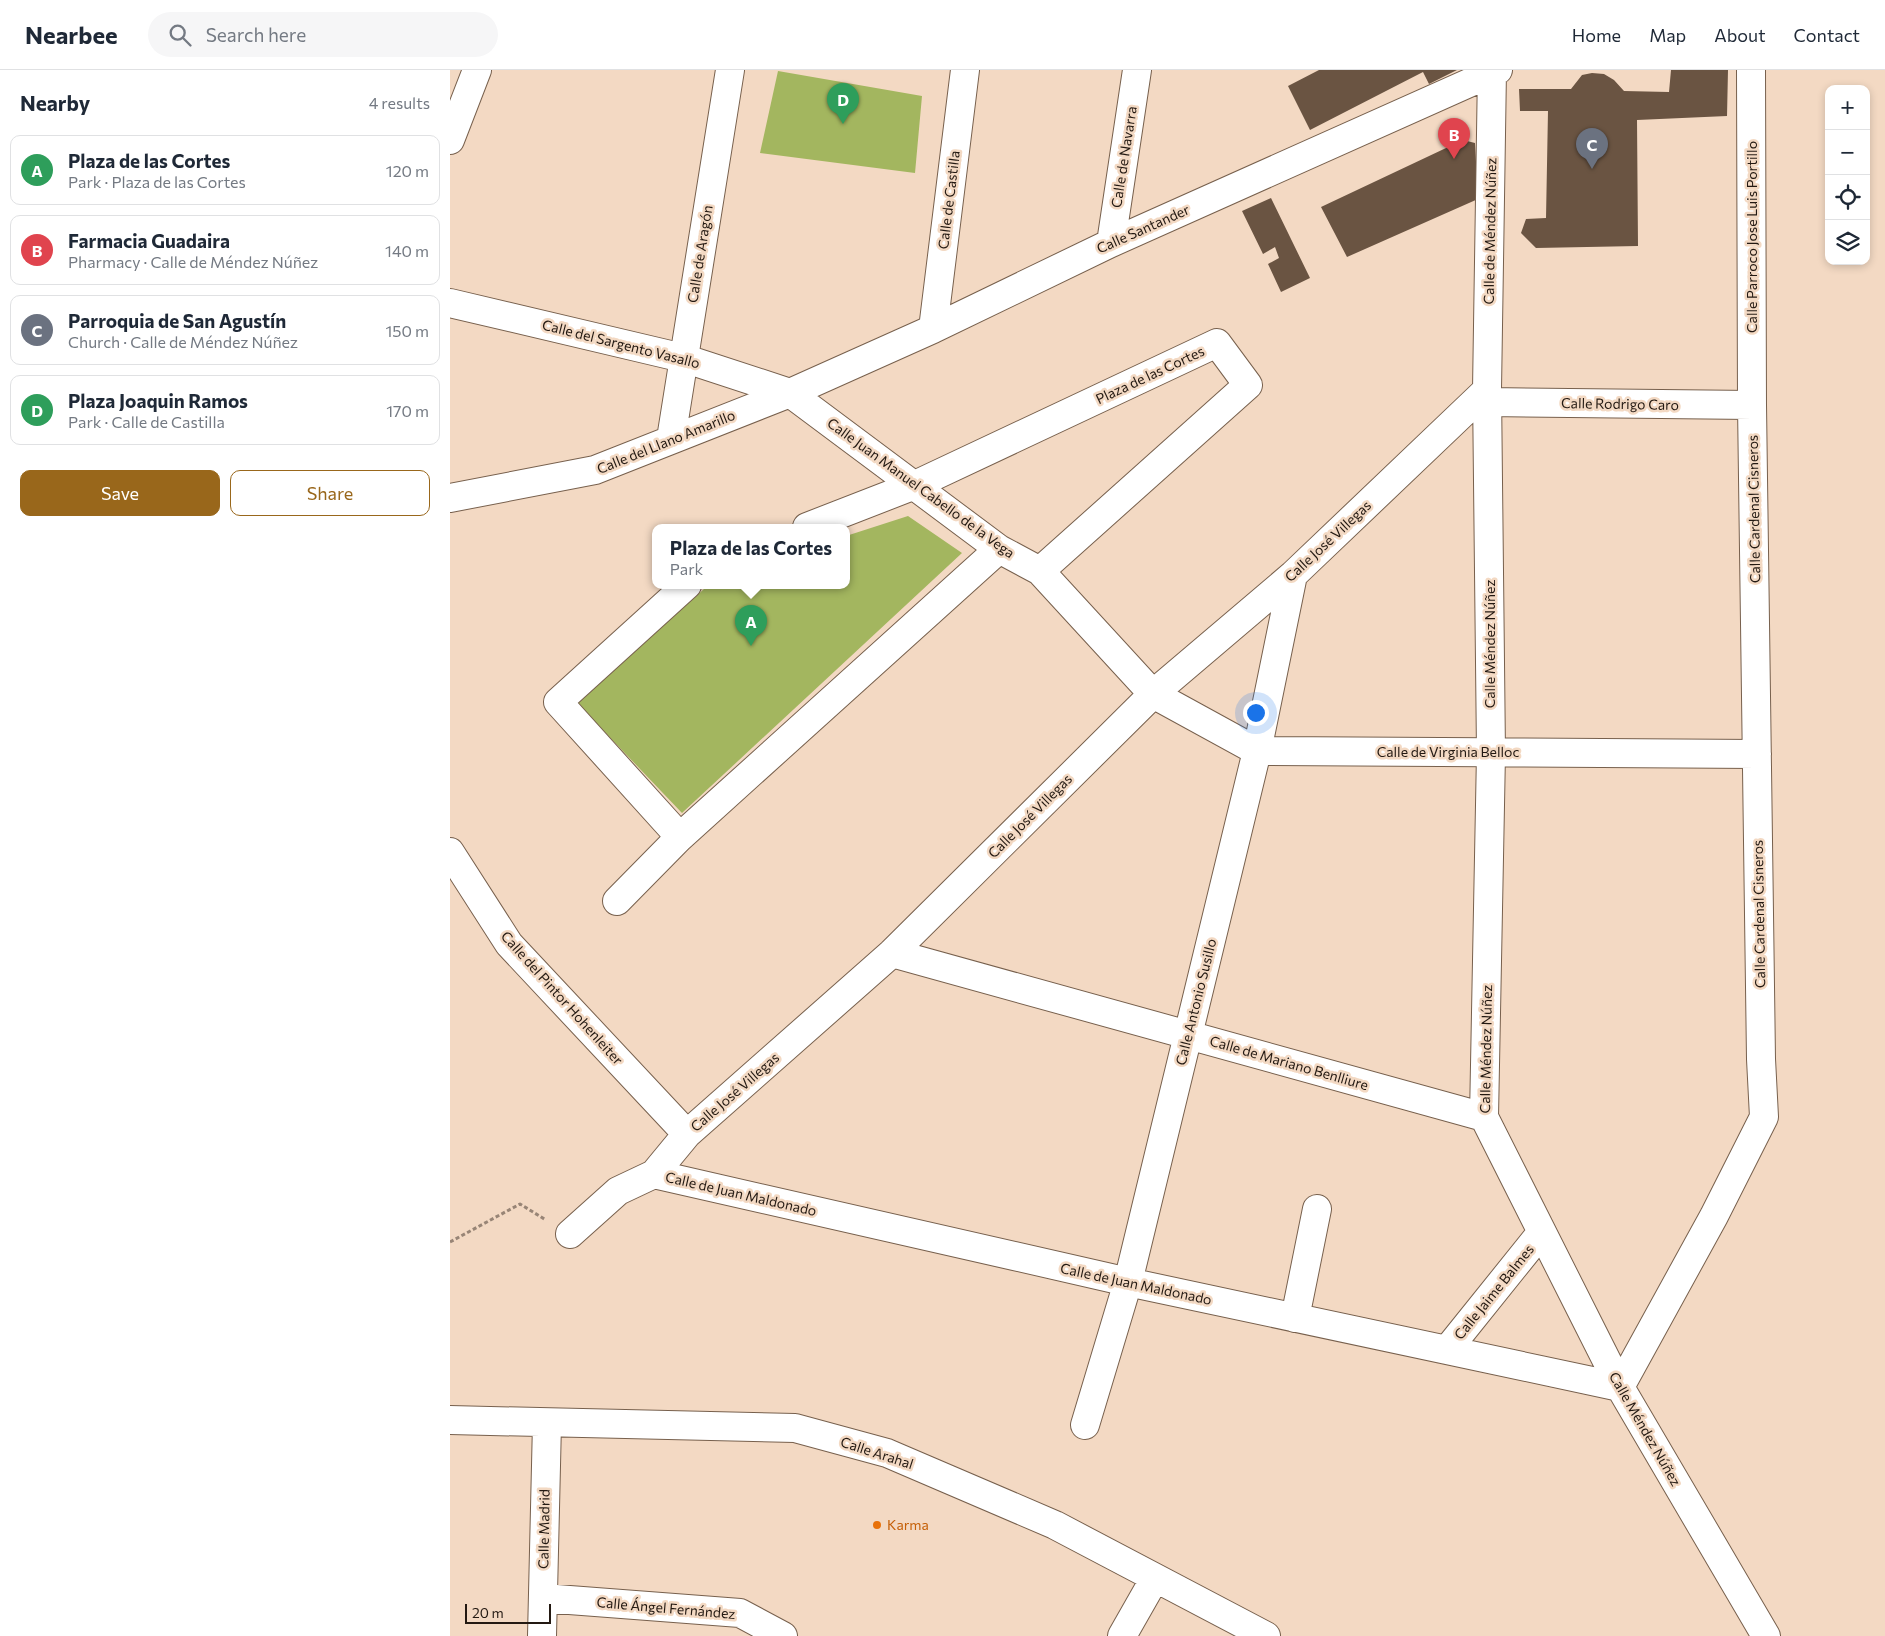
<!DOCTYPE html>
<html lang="en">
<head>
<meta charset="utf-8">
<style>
	body { margin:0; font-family:Commissioner,sans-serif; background:#f6f6f7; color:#1f2937 }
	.controls { position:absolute; right:15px; top:15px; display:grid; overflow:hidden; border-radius:10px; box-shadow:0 2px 8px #0003 }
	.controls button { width:45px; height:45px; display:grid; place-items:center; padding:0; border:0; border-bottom:1px solid #e0e1e3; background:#fff; color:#1f2937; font:25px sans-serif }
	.scale { position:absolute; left:15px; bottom:12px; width:86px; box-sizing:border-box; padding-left:5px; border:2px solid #231912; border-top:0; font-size:14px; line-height:18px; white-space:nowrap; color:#231912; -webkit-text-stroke:4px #f3d9c3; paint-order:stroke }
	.you { position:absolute; left:805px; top:642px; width:18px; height:18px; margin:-12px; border:4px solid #fff; border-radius:50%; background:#1a73e8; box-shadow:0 0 0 8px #1a73e833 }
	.badge { display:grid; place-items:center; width:32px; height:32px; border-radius:50%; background:#99671b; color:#fff; font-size:16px; font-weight:700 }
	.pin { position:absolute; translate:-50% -41px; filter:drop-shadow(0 1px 2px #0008) }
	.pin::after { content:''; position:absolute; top:26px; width:18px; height:15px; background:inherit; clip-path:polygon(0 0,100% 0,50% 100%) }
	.popup { position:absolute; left:202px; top:454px; width:198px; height:65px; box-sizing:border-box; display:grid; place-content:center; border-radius:10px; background:#fff; filter:drop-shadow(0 1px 4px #0005); font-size:16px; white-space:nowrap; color:#747a83 }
	.popup b { font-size:19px; color:#1f2937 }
	.popup::after { content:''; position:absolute; left:50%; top:100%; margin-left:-10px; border:10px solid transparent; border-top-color:#fff }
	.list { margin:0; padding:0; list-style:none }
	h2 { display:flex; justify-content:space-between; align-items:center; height:65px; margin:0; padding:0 20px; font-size:21px }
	h2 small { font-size:16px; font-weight:400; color:#747a83 }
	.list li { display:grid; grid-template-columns:32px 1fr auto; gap:15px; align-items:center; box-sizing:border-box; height:70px; margin:0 10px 10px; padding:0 10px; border:1px solid #e0e1e3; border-radius:10px }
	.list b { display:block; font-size:19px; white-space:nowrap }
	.list p { margin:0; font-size:16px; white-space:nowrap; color:#747a83 }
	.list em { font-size:16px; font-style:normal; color:#747a83 }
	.actions { display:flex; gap:10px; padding:15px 20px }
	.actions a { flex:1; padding:11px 0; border:1px solid #99671b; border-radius:10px; text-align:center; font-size:18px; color:#99671b }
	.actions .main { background:#99671b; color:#fff }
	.icon { flex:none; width:28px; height:28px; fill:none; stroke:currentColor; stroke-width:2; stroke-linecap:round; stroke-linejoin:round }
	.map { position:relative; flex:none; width:1435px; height:1566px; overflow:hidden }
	header { display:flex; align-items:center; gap:30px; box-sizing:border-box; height:70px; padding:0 25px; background:#fff; border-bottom:1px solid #e0e1e3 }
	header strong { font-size:24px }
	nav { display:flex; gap:28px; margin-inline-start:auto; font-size:18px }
	.search { width:350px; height:45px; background:#f6f6f7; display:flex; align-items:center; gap:12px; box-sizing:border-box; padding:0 18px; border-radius:28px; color:#747a83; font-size:19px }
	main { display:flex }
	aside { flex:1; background:#fff }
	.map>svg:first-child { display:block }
</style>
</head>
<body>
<header>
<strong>Nearbee</strong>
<div class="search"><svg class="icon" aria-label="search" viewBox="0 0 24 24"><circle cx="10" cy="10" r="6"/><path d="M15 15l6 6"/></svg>Search here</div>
<nav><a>Home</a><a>Map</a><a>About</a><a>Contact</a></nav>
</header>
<main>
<aside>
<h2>Nearby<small>4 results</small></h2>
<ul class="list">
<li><span class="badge" style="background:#2e9e5b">A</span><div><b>Plaza de las Cortes</b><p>Park · Plaza de las Cortes</p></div><em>120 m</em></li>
<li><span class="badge" style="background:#e0444e">B</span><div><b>Farmacia Guadaira</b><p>Pharmacy · Calle de Méndez Núñez</p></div><em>140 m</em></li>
<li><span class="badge" style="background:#6b7280">C</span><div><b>Parroquia de San Agustín</b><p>Church · Calle de Méndez Núñez</p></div><em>150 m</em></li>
<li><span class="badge" style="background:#2e9e5b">D</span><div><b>Plaza Joaquin Ramos</b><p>Park · Calle de Castilla</p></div><em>170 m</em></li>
</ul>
<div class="actions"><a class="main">Save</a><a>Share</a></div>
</aside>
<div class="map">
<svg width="1435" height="1566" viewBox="0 0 1435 1566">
	<rect width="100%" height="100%" fill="#f3d9c3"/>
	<path fill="#a3b65f" d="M328,1L472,26L465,103L310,83Z
		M458,446L512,483L232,743L127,633L254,519L262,515H396V466Z"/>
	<path fill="#6a5442" d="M869,0H1007L979,14L973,2L860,60L838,16Z
		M1221,0H1278L1277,46L1187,50L1188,176L1086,178L1071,163L1076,149L1096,148L1098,41H1070L1069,19H1121L1132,5L1142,3L1154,4L1164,10L1174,21L1219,22Z
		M1013,70L1025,73L1028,129L897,187L871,137Z
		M821,128L860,208L831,222L818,194L829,188L825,177L813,184L792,141Z"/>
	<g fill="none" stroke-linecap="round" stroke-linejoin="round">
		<g stroke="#77604d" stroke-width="30">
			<path id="minor" d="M1042,0L1037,320L1041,683L1034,1047L1170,1317L1316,1566
				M0,70L27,0
				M661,173L687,0
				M0,233L233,288L340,323L549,479L590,501L703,624L807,681L1307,684
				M483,259L515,0
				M1038,332L1302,335
				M221,369L280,0
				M0,428L145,400L340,323L483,259L661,173L1048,0
				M357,457L465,415L767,273L798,315L590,501
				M230,767L108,632L237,515
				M0,782L59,874L237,1064
				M167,831L230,767L549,479
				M442,883L1034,1047
				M204,1104L678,1212L1170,1317L1264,1146L1314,1047L1311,989L1302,335L1301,0
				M120,1164L168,1121L204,1104L237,1064L442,883L703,624L843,505L1037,320
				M845,1248L867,1139
				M997,1280L1091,1163
				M0,1350L345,1358L437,1383L605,1455L816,1566
				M635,1355L678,1212L807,681L843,505
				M93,1528L290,1543L333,1566
				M92,1566L97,1353
				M672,1566L705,1508"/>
		</g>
		<path stroke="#988576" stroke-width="3" stroke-dasharray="4 2.5" stroke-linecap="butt" d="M0,1172L70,1134L96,1150"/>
		<use href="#minor" stroke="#fff" stroke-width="28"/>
	</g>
	<circle fill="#e8710a" stroke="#f3d9c3" stroke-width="2" cx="427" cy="1455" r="5"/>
	<g text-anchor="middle" stroke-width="5" stroke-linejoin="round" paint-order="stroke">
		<g font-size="14" fill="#231912" stroke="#f3d9c3">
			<text transform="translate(674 87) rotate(-81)" y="5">Calle de Navarra</text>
			<text transform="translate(499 130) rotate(-83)" y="5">Calle de Castilla</text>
			<text transform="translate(693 159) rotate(-24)" y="5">Calle Santander</text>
			<text transform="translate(1040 161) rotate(-89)" y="5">Calle de Méndez Núñez</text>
			<text transform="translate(1302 167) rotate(-90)" y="5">Calle Parroco Jose Luis Portillo</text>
			<text transform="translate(250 184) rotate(-81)" y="5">Calle de Aragón</text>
			<text transform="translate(171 274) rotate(14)" y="5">Calle del Sargento Vasallo</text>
			<text transform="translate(700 305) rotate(-25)" y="5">Plaza de las Cortes</text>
			<text transform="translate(1170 334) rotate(1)" y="5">Calle Rodrigo Caro</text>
			<text transform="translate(216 372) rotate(-22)" y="5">Calle del Llano Amarillo</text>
			<text transform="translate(471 418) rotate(36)" y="5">Calle Juan Manuel Cabello de la Vega</text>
			<text transform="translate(1304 439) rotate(-91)" y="5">Calle Cardenal Cisneros</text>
			<text transform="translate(878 471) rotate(-43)" y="5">Calle José Villegas</text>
			<text transform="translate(1040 574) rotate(-90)" y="5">Calle Méndez Núñez</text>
			<text x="998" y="687">Calle de Virginia Belloc</text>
			<text transform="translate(580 746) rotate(-45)" y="5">Calle José Villegas</text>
			<text transform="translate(1309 844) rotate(-91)" y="5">Calle Cardenal Cisneros</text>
			<text transform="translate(112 928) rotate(48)" y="5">Calle del Pintor Hohenleiter</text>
			<text transform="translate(746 932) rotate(-76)" y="5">Calle Antonio Susillo</text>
			<text transform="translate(1036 979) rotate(-89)" y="5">Calle Méndez Núñez</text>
			<text transform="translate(839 993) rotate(16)" y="5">Calle de Mariano Benlliure</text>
			<text transform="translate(285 1022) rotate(-41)" y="5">Calle José Villegas</text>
			<text transform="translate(291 1124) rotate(13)" y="5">Calle de Juan Maldonado</text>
			<text transform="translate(686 1214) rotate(12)" y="5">Calle de Juan Maldonado</text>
			<text transform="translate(1044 1222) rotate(-51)" y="5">Calle Jaime Balmes</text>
			<text transform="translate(1195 1359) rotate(60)" y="5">Calle Méndez Núñez</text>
			<text transform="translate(427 1383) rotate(18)" y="5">Calle Arahal</text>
			<text transform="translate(94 1459) rotate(-89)" y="5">Calle Madrid</text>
			<text transform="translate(216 1538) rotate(5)" y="5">Calle Ángel Fernández</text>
		</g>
		<g font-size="14" fill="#c56008" stroke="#f3d9c3" text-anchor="start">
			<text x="437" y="1460">Karma</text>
		</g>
	</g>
</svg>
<div class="controls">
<button>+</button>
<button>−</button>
<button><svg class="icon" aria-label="locate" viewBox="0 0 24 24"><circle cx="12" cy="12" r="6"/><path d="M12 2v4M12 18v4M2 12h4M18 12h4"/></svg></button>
<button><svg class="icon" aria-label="layers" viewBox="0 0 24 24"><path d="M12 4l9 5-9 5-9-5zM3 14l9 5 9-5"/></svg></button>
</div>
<div class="scale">20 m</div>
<div class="you"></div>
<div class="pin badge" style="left:301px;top:576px;background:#2e9e5b">A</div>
<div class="popup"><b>Plaza de las Cortes</b>Park</div>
<div class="pin badge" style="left:1004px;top:89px;background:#e0444e">B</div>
<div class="pin badge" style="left:1142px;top:99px;background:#6b7280">C</div>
<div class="pin badge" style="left:393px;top:54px;background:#2e9e5b">D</div>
</div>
</main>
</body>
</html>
